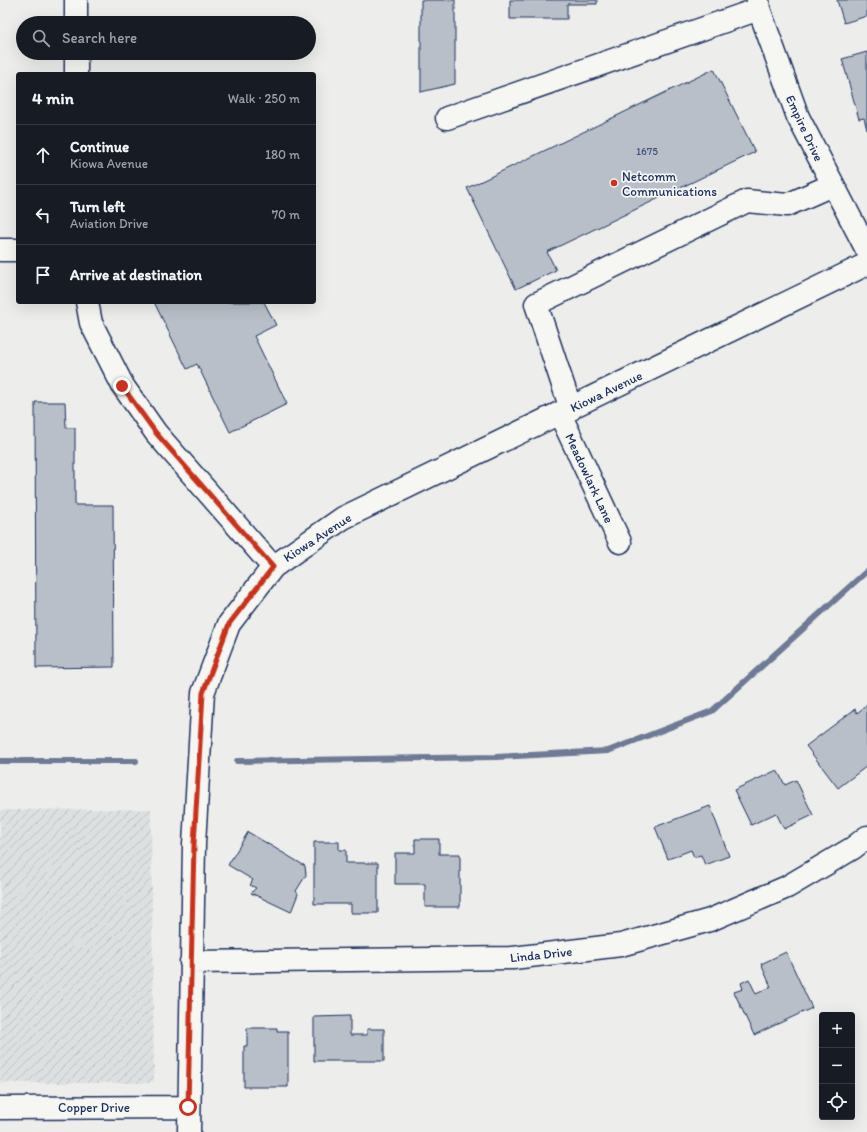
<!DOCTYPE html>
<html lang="en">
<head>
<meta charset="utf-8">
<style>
	body { margin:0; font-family:Itim,sans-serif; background:#242831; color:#f1f3f6 }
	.controls { position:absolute; right:12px; bottom:12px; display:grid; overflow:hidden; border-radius:4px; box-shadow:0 4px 16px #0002 }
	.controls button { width:36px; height:36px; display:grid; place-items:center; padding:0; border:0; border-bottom:1px solid #363941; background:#171b24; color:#f1f3f6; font:20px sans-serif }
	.stop { position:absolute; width:12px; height:12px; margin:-9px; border:3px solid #c8321e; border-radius:50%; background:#fff }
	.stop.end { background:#c8321e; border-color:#fff; box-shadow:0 1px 4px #0008 }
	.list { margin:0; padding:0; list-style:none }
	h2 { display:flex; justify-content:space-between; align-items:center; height:52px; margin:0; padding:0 16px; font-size:17px }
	h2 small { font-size:13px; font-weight:400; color:#9ea1a6 }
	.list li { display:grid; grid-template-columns:26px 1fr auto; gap:12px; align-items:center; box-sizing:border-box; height:60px; padding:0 16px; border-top:1px solid #363941 }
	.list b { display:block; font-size:15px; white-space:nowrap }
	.list p { margin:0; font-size:13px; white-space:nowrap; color:#9ea1a6 }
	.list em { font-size:13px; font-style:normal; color:#9ea1a6 }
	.icon { flex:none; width:22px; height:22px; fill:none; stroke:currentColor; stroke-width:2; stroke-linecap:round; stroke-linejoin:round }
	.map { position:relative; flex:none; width:867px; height:1132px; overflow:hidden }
	.search { position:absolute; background:#171b24; box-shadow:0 4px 16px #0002; left:16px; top:16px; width:300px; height:44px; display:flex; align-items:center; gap:10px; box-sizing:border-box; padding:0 14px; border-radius:22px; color:#9ea1a6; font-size:15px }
	.panel { position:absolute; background:#171b24; box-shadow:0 4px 16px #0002; left:16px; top:72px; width:300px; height:232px; border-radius:4px }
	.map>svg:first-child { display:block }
</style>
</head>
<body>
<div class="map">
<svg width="867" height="1132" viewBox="0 0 867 1132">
	<defs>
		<pattern id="industrial-furrows" width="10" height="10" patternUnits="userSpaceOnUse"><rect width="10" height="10" fill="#dde0e1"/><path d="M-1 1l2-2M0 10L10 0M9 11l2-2" fill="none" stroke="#bdc0c3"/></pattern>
	</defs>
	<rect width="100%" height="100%" fill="#edeeec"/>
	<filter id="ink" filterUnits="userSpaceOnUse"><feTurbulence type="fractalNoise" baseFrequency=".025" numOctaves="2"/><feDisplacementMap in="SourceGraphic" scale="8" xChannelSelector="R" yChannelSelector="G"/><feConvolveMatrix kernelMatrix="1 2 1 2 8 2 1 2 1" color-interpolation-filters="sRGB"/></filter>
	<g filter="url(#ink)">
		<path fill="url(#industrial-furrows)" d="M151,809L154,1081L149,1083H0V810Z"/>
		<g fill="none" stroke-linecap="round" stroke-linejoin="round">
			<path stroke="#6e7a96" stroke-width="6" d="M0,761H136
				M237,761L496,757L608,751L712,711L867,571"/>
		</g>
		<path fill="#b9bfc8" stroke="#1b2f5e" d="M421,0H455V84L421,92Z
			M510,0H597V4H567V19H510Z
			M837,0H867V16L844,23Z
			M867,52V130L864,118L859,119L842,59Z
			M714,69L755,152L547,252L556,270L516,289L467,188Z
			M154,302H264L276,325L254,336L287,404L230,432L197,364L187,369Z
			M35,402H65L66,428H75V505H113L114,667L36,668Z
			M867,705V766L838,788L806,746L855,709L857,713Z
			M777,770L785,785L796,780L813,815L784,829L776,813L751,825L734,790Z
			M710,806L729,856L705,865L701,855L694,857L691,850L668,859L655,827Z
			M248,832L305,866L306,875L296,891L298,894L291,912L251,893L256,888L250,885L253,880L228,865Z
			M415,839H439V854H460V907H425V884H395V853H415Z
			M314,842H339V850H346V863H378V913H351V904H314Z
			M786,952L812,1008L754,1035L734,992L743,989L741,983L749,979L756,994L771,987L761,964Z
			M350,1016V1035H367V1029H384V1061H314V1017Z
			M247,1028H277V1031H288V1087H244V1046H247Z"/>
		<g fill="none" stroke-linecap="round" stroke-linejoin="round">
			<g stroke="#1b2f5e" stroke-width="25">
				<path id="minor" d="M76,0V23
					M758,0L759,9L798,117L867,250
					M76,53V74
					M447,118L759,9
					M0,250H18
					M87,302L91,323L123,386L156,433L273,567
					M571,409L536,304L747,201L787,205L832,185
					M560,414L620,542
					M191,962L513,958L621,945L710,920L787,887L853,848L867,837
					M0,1108L188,1107
					M189,1132L194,844L203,693L229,624L273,567L343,518L867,264"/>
			</g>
			<use href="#minor" stroke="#f6f6f2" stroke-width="22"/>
		</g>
	</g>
	<g fill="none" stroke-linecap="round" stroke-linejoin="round" filter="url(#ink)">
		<path stroke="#c8321e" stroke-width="5" d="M122,386L156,433L273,567L229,624L203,693L194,844L188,1107"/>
	</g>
	<circle fill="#c8321e" stroke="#f6f6f2" stroke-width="1.5" cx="614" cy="183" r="4"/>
	<g text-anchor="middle" stroke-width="3.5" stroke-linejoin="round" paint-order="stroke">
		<g font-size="11" fill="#425378">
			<text x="647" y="155">1675</text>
		</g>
		<g font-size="13" fill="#1b2f5e" stroke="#f6f6f2">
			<text transform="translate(805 128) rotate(65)" y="5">Empire Drive</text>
			<text transform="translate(606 391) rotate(-26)" y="5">Kiowa Avenue</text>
			<text transform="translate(590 478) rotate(65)" y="5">Meadowlark Lane</text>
			<text transform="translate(317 537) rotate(-33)" y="5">Kiowa Avenue</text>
			<text transform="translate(541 954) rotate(-6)" y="5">Linda Drive</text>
			<text x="94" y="1112">Copper Drive</text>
		</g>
		<g font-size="13" fill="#1b2f5e" stroke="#f6f6f2" text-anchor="start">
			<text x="622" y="181">Netcomm<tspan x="622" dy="15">Communications</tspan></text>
		</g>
	</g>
</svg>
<div class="controls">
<button>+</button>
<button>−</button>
<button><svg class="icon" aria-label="locate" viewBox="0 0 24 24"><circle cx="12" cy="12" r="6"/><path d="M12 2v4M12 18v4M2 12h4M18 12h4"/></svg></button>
</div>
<div class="stop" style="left:188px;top:1107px"></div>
<div class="stop end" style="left:122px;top:386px"></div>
<div class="search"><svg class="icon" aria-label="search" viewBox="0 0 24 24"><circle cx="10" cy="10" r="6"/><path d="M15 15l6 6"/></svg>Search here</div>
<section class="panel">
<h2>4 min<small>Walk · 250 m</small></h2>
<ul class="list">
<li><svg class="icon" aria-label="ahead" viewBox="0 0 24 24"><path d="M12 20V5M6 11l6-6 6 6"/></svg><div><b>Continue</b><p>Kiowa Avenue</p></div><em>180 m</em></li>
<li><svg class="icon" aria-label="left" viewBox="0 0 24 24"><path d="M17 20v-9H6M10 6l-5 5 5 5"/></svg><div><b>Turn left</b><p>Aviation Drive</p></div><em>70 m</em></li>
<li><svg class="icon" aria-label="arrive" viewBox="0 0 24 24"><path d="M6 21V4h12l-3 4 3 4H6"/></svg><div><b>Arrive at destination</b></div></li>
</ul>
</section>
</div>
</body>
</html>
